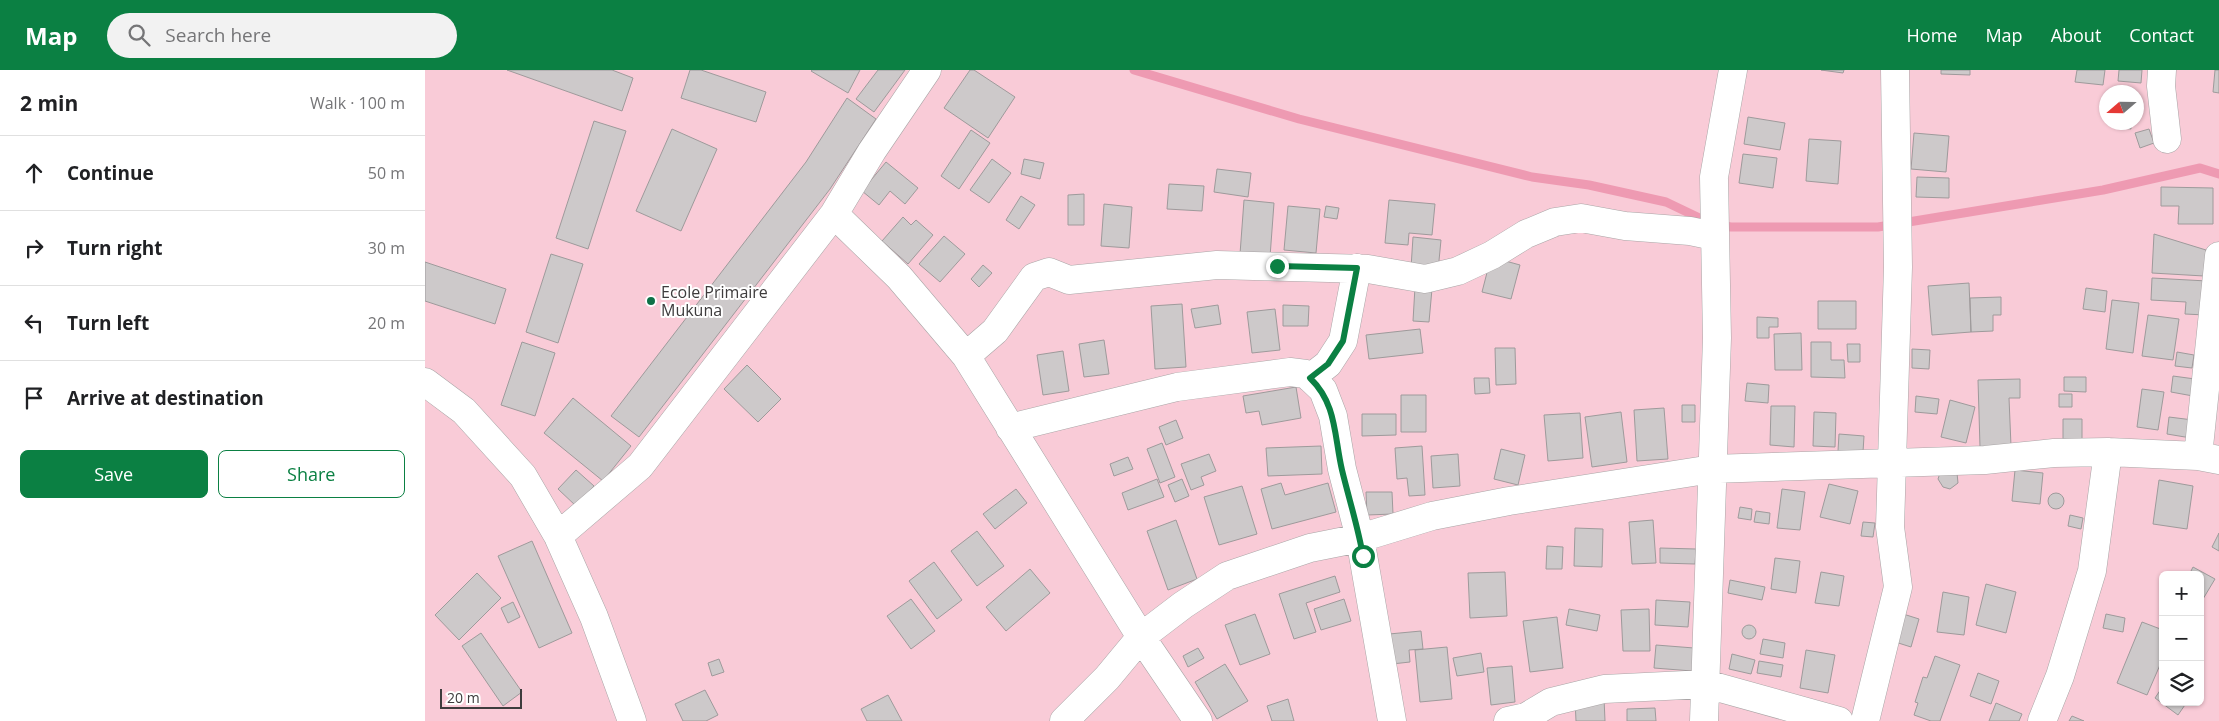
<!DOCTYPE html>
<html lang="en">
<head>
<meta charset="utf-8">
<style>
	body { margin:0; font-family:"Open Sans",sans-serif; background:#f2f2f2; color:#202124 }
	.controls { position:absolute; right:15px; bottom:15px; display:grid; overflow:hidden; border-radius:8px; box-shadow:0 1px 4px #0004 }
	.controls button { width:45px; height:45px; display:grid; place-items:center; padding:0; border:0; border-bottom:1px solid #e0e0e0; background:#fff; color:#202124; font:25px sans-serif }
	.compass { position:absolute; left:1674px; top:15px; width:45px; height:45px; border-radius:50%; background:#fff; box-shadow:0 1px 4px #0004; rotate:250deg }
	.scale { position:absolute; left:15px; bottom:12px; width:82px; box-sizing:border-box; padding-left:5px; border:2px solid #3e3c3d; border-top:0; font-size:14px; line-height:18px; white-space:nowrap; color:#3e3c3d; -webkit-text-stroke:4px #fff; paint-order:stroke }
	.stop { position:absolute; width:15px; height:15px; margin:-11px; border:4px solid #0b8043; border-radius:50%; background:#fff }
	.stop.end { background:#0b8043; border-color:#fff; box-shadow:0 1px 5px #0008 }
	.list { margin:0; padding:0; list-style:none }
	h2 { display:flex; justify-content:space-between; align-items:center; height:65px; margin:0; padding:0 20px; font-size:21px }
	h2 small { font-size:16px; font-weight:400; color:#757577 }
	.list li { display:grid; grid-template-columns:32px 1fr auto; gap:15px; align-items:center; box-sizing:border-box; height:75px; padding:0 20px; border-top:1px solid #e0e0e0 }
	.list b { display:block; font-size:19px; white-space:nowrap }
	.list em { font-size:16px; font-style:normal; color:#757577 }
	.actions { display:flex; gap:10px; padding:15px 20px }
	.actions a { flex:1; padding:11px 0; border:1px solid #0b8043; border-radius:8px; text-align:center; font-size:18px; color:#0b8043 }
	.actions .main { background:#0b8043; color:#fff }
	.icon { flex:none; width:28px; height:28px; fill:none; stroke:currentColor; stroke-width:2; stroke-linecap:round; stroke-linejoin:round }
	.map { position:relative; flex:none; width:1794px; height:651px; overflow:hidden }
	header { display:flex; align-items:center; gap:30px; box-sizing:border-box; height:70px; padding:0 25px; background:#0b8043; color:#fff }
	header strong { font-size:24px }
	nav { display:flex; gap:28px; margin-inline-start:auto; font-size:18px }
	.search { width:350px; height:45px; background:#f2f2f2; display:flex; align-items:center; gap:12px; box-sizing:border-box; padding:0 18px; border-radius:28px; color:#757577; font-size:19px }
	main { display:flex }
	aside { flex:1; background:#fff }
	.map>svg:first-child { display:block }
</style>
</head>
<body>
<header>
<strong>Map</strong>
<div class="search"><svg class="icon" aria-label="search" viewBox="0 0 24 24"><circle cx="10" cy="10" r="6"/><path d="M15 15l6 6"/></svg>Search here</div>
<nav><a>Home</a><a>Map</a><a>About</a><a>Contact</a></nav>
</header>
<main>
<aside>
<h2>2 min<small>Walk · 100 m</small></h2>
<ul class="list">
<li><svg class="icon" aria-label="ahead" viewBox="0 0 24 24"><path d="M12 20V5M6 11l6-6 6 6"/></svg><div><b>Continue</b></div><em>50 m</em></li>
<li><svg class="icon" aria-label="right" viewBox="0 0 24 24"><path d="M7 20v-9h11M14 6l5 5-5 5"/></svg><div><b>Turn right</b></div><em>30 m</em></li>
<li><svg class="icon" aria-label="left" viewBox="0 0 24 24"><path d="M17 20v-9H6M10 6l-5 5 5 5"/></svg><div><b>Turn left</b></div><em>20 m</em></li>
<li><svg class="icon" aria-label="arrive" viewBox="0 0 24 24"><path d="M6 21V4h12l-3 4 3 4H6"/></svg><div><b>Arrive at destination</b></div></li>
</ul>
<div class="actions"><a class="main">Save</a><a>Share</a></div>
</aside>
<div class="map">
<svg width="1794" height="651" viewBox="0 0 1794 651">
	<rect width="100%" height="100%" fill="#eeeaeb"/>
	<path fill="#f9cbd7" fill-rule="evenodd" d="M0,0H1794V651H0ZM1682,22H1712V52H1682ZM1738,505H1775V632H1738Z"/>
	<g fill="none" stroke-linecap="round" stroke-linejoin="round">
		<path stroke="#ee9ab2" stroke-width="9" d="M709,0L874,49L1107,107L1164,115L1241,132L1287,154L1306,157H1453L1678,120L1775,98L1794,104"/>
	</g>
	<path fill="#cdc9ca" stroke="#9e9a9b" d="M82,0H187L208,8L197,41Z
		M265,0H276L341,22L331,52L256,28Z
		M435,0L423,23L386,1L387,0Z
		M453,0H480L449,42L431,29Z
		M545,0H549L590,27L563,68L519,38Z
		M1396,0H1419L1418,3Z
		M1516,0H1545V5L1516,4Z
		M1652,0H1680L1678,15L1650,12Z
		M1694,0H1717L1716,13L1693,11Z
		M1790,0H1794V23L1788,22Z
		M422,28L451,49L405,119L214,367L186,346L381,92Z
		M1323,47L1360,53L1355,80L1319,74Z
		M169,51L201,61L163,179L131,168Z
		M1688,52H1706V59L1688,57Z
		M247,59L292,79L256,161L211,141Z
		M1724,59L1729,73L1715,78L1710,63Z
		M546,60L565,73L534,119L516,106Z
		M1489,63L1524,66L1521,102L1486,99Z
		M1384,69L1416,71L1413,114L1381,111Z
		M1318,84L1352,88L1348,118L1314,113Z
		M567,89L586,103L564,133L545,120Z
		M599,89L619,93L615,109L596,104Z
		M461,92L493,118L480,134L465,121L454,135L437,121Z
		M792,99L826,103L823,127L789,122Z
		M1492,107L1524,108V128L1491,127Z
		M744,114L779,116L777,141L742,139Z
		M1736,117L1788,118V154H1753L1754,136H1736Z
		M659,124V155H643V125Z
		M596,126L610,135L594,159L581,150Z
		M819,130L849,133L845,187L815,184Z
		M964,130L1010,134L1007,165L984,163L983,175L960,173Z
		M679,134L707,137L704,178L676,176Z
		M863,136L895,139L891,183L859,180Z
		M901,136L914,138L912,149L899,147Z
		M478,147L486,155L491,150L508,165L483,194L457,171Z
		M1729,164L1781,180L1779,206L1727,203Z
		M519,166L540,184L515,212L494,194Z
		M988,167L1016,170L1013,201L986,198Z
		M126,184L158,194L133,273L101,262Z
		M1066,187L1095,195L1086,229L1057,222Z
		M0,192L81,219L70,254L0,231Z
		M558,195L567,203L554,217L546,209Z
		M1727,208L1782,211L1780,245L1760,244L1761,232L1726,230Z
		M1544,213L1546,262L1507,265L1503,216Z
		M990,217L1007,219L1004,252L988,251Z
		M1661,218L1682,221L1680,242L1658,239Z
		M1576,227V245H1568V261L1546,262L1545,228Z
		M1687,230L1714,233L1708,283L1681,279Z
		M1393,231H1431V259H1393Z
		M757,234L761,297L730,299L726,236Z
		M793,235L796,254L770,258L766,239Z
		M858,235L884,236L883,256H858Z
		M850,239L855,280L827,283L822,242Z
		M1723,245L1754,249L1748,290L1717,286Z
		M1332,247L1353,248V257H1344V268H1332Z
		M995,259L998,283L944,289L941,265Z
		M1376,263L1377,300H1350L1349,264Z
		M679,270L684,304L659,307L654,274Z
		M97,272L130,283L110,346L76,335Z
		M1386,272H1406V290H1419L1420,308L1386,307Z
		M1422,274H1435V292H1423Z
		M1070,278H1090L1091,314L1071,315Z
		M1487,279L1505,280L1504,299L1487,298Z
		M638,281L644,321L618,325L612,285Z
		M1752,282L1769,285L1767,298L1750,296Z
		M322,295L356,329L333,352L299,319Z
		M1748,306L1770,309L1768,326L1746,322Z
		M1639,307H1661V322L1639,321Z
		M1049,308H1064L1065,323L1050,324Z
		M1595,309V328H1584L1586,376L1555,377L1553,310Z
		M1322,313L1344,315L1343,333L1320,331Z
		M871,317L876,348L837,355L834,341L821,343L818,326Z
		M1717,319L1739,322L1733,360L1712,357Z
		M1634,324H1647V337H1634Z
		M976,325H1001V362H976Z
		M1491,326L1514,329L1512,344L1490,342Z
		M148,328L206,376L178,411L119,363Z
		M1525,330L1550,337L1541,373L1516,367Z
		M1257,335H1270V352H1257Z
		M1346,336H1370L1369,377L1345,375Z
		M1239,338L1243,389L1212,391L1209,340Z
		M1196,342L1202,392L1167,397L1160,347Z
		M1389,342L1411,343L1410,377L1388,376Z
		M1155,343L1158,388L1123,391L1119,345Z
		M937,344H971V365L937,366Z
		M1744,347L1768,350L1766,368L1742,364Z
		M1638,349H1657V370L1638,369Z
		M751,350L758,368L741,375L734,357Z
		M1414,364L1439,366L1438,382L1413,381Z
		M737,373L750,407L735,413L722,379Z
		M896,376L897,404L843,406L841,378Z
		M997,376L1000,425L984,426L982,408L972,409L970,378Z
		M1076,379L1100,385L1093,415L1069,409Z
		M784,384L791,401L776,407L779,415L766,420L756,394Z
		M1033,384L1035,416L1008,418L1006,386Z
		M703,387L708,399L689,406L685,394Z
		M151,400L169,416L151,436L133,419Z
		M1590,400L1618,403L1615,434L1587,431Z
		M1515,403H1532L1533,413L1525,419L1518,417L1513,409Z
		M732,409L739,427L703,440L697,423Z
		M757,409L764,426L750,432L743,415Z
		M1734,410L1768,416L1762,459L1728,454Z
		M856,413L860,425L903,413L911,442L847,459L836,419Z
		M1404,414L1433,421L1425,454L1395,447Z
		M817,416L832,464L794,475L779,427Z
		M591,419L602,433L570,459L558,444Z
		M1357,419L1380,422L1375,460L1352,458Z
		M941,422H967L968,444L942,445Z
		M1623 431a8 8 0 1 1 16 0a8 8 0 1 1-16 0Z
		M1315,437L1327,439L1326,450L1313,448Z
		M1331,441L1345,443L1344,454L1329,452Z
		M1645,445L1658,448L1656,459L1643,456Z
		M751,450L772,509L743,520L722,461Z
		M1228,450L1231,493L1207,494L1204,452Z
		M1438,452L1450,453L1448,467L1436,466Z
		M1150,458L1178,459L1177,497L1149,496Z
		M552,461L579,496L552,516L526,481Z
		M1794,463V481L1787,477Z
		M107,471L147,563L114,578L73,486Z
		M1122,476L1138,477L1137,499H1121Z
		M1235,478L1271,479L1270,494L1235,493Z
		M1350,488L1375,491L1371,523L1346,519Z
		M509,492L537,530L512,549L484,511Z
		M1768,497L1790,509L1775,534V505H1764Z
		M605,499L625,523L581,561L561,537Z
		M1080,502L1082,546L1045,548L1043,503Z
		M1396,502L1419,506L1414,536L1390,533Z
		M52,503L76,528L34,570L10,545Z
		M910,506L915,522L881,533L891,562L869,569L854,524Z
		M1305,510L1340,517L1337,530L1303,523Z
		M1561,514L1591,522L1581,563L1551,555Z
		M1518,522L1544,527L1539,565L1512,562Z
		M486,529L510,561L486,579L462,546Z
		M919,529L926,551L896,560L889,539Z
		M1231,530L1265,532L1263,557L1230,555Z
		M88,532L95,547L83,553L76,538Z
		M1144,539L1175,545L1172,561L1141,555Z
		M1224,539L1225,581H1198L1196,540Z
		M1475,543L1494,549L1486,577L1467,571Z
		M830,544L845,584L815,595L800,555Z
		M1681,544L1700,548L1698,562L1678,558Z
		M1132,547L1138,598L1105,602L1098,551Z
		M1717,552L1738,560V588L1722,625L1692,613Z
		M1317 562a7 7 0 1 1 14 0a7 7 0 1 1-14 0Z
		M996,561L998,579L984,580L985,592L967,594L964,564Z
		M56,563L97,622L78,636L37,576Z
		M1338,569L1360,573L1358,588L1335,584Z
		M1231,575L1269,578L1267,601L1229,598Z
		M1022,577L1027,629L995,632L990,580Z
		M773,578L779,588L763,597L758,586Z
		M1381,580L1410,585L1403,623L1375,618Z
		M1056,583L1059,602L1032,606L1028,588Z
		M1307,584L1330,590L1326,604L1304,599Z
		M1510,586L1535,595L1515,651H1506L1489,645L1493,633L1490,632L1498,607L1502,608Z
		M294,589L299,602L287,606L283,593Z
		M1334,591L1358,595L1356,607L1332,603Z
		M800,594L823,631L792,649L770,612Z
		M1087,596L1090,632L1066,635L1062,598Z
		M1553,603L1574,611L1566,634L1545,626Z
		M1738,616V632H1762L1753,645L1730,628Z
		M280,620L293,645L281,651H258L250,634Z
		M463,625L477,651H442L436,639Z
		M1179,628L1180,651H1151L1150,630Z
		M863,629L869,651H847L842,636Z
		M1571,633L1597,644L1594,651H1564Z
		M1230,638L1231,651H1202V639Z
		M1647,646L1659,651H1644Z"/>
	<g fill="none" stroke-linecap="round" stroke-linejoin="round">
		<g stroke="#a9a5a6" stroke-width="29">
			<path id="minor" d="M1737,0L1736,16L1742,69
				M409,144L474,207L541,286L716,567L773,651
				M541,286L570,261L609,207L624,202L644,210L792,195L943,199L1000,209L1033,201L1067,185L1101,164L1130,152L1156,148L1200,156L1265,161L1289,166
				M885,308L903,294L918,271L932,198
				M0,312L39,341L98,406L133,466L169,547L207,651
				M585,358L752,317L865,302L881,304L898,320L908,346L917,399L935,468L967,651
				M1773,386L1794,186
				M133,466L215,396L409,144L447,81L502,0
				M639,651L682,608L716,567L758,535L802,506L885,478L935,468L1007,446L1084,431L1287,399L1560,390L1629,383L1683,382L1773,386L1794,390
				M1083,651L1101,647L1126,632L1179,619L1281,614L1414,651
				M1279,651L1292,268L1289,107L1308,0
				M1440,651L1473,517L1465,457L1473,197L1470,0
				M1617,651L1635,606L1667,501L1683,382"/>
		</g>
		<use href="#minor" stroke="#fff" stroke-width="28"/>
	</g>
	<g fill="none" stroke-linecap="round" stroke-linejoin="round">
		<path stroke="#0b8043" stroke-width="6" d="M852,196L932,198L918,271L903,294L885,308C912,334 909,366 917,400C924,429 933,457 938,486"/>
	</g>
	<circle fill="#0e7147" stroke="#fff" stroke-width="2" cx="226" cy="231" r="5"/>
	<g text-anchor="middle" stroke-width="4" stroke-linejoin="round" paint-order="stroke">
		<g font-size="16" fill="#3e3c3d" stroke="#fff" text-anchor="start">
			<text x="236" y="228">Ecole Primaire<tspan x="236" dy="18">Mukuna</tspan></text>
		</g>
	</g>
</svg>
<div class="controls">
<button>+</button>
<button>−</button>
<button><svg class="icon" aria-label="layers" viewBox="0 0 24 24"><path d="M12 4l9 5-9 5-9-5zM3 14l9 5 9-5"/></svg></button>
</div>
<svg class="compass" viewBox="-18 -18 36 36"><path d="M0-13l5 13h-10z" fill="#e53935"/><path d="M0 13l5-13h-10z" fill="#757577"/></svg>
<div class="scale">20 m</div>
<div class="stop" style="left:938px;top:486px"></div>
<div class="stop end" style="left:852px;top:196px"></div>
</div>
</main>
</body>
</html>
